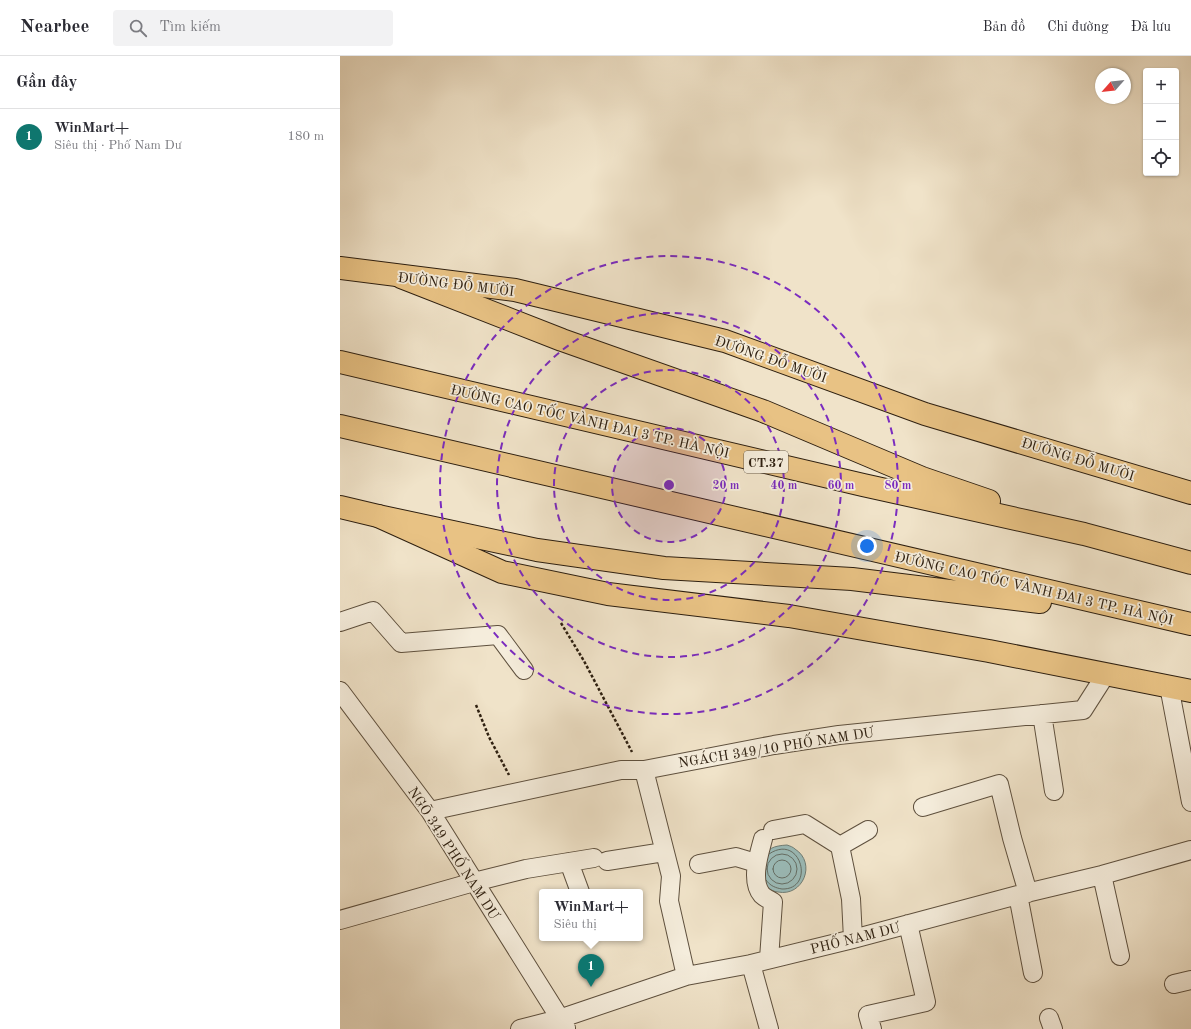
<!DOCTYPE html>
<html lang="vi">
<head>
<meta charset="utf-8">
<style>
	body { margin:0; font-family:"Old Standard TT",serif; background:#f2f2f3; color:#2b2b33 }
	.controls { position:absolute; right:12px; top:12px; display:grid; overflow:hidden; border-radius:4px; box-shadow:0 1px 3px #0004 }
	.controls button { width:36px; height:36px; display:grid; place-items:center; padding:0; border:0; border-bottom:1px solid #e1e1e2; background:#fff; color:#2b2b33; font:20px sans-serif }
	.compass { position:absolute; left:755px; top:12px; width:36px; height:36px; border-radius:50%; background:#fff; box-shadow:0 1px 3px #0004; rotate:243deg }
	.you { position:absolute; left:527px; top:490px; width:14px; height:14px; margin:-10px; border:3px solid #fff; border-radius:50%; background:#1a73e8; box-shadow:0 0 0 6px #1a73e833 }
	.badge { display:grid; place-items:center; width:26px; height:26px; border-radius:50%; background:#0f766e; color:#fff; font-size:13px; font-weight:700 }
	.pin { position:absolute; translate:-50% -33px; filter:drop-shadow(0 1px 2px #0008) }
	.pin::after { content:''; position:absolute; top:21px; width:14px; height:12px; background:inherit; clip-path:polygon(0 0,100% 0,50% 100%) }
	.popup { position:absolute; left:199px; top:833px; width:104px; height:52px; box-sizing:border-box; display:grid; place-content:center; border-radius:4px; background:#fff; filter:drop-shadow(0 1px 3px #0005); font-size:13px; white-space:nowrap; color:#7c7c81 }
	.popup b { font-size:15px; color:#2b2b33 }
	.popup::after { content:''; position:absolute; left:50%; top:100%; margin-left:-8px; border:8px solid transparent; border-top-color:#fff }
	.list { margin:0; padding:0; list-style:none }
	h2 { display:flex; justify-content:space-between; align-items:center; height:52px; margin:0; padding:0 16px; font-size:17px }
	h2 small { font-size:13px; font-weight:400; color:#7c7c81 }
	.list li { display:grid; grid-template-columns:26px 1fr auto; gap:12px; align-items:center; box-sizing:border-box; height:56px; padding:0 16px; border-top:1px solid #e1e1e2 }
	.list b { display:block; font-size:15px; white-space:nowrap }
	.list p { margin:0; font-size:13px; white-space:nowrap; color:#7c7c81 }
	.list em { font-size:13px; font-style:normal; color:#7c7c81 }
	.icon { flex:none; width:22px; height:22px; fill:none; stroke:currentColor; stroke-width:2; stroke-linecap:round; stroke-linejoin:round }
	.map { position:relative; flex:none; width:851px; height:973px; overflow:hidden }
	header { display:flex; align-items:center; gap:24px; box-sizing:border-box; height:56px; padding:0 20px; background:#fff; border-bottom:1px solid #e1e1e2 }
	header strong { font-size:19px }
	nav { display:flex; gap:22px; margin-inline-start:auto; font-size:14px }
	.search { width:280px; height:36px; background:#f2f2f3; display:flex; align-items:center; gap:10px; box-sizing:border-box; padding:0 14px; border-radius:4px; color:#7c7c81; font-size:15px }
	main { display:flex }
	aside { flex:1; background:#fff }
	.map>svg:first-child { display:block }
</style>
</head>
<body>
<header>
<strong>Nearbee</strong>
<div class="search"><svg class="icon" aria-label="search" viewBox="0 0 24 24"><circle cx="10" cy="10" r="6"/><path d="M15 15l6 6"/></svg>Tìm kiếm</div>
<nav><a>Bản đồ</a><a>Chỉ đường</a><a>Đã lưu</a></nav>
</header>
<main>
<aside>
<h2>Gần đây<small></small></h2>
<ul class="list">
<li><span class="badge">1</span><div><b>WinMart+</b><p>Siêu thị · Phố Nam Dư</p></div><em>180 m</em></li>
</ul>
</aside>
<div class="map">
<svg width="851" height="973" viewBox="0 0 851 973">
	<rect width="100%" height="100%" fill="#f0e3c9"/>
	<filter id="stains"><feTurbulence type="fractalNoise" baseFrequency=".005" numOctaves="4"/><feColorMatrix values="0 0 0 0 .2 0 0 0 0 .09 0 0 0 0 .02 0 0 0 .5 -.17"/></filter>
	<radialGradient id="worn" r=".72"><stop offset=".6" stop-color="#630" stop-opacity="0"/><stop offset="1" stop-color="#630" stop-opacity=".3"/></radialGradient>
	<path fill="#9bbdbb" stroke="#6f7e77" d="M447,789C450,790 453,791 455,793C477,807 463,841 438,836C434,836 430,833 426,831L421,802C429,792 433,790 447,789Z"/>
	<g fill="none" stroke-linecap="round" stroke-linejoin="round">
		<path stroke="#646e66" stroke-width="1" d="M427 813a15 15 0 1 1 30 0a15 15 0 1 1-30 0Z
			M433 813a9 9 0 1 1 18 0a9 9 0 1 1-18 0Z
			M426,824C430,830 436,832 442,833C476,834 461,776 429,798"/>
		<g stroke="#5e503e" stroke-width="20">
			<path id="minor" d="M0,566L33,555L61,587L158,579L184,614
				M829,630L851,746
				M0,635L90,755L226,972
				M702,658L714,735
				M304,714L331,820L329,845L346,920
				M583,751L659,728L672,782L688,837
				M90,755L281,714H304L434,689L499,679L743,654L766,618
				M433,774L465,768L500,790L511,843L513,883
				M423,783C419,798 410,825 422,839C425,842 430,844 433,846L429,903
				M500,790L528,774
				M267,805L324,796
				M229,806L240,836
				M359,808L396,801L416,807
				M762,819L780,900
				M678,839L693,917
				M0,864L134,826L186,813L254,802
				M411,908L429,973
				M834,928L851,924
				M709,962L713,973
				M180,973L219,963L346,920L411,908L513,883L678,839L762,819L851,794
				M532,973L528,959L586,946L568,868"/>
		</g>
		<g stroke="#2d1f10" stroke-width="24">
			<path id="major" d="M0,212L175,234L385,285L585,358L851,437
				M0,451L38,460L162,516L268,538L449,560L649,595L851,635"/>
		</g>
		<g stroke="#2d1f10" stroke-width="24">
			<path id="highway" d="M61,221L222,284L423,355L582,422L649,445
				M0,306L523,429L744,478L851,507
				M0,370L851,568
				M38,460L197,494L324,512L512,523L700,546"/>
		</g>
		<path stroke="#2d1f10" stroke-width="2.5" stroke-dasharray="3 2" stroke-linecap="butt" d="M221,567L244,605L292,696
			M136,649L149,681L169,719"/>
		<use href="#minor" stroke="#f5eddc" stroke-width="18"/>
		<use href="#major" stroke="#e8c284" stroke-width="22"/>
		<use href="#highway" stroke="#e8c284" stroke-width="22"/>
	</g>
	<circle cx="329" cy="429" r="57" fill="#7b2cbf" fill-opacity=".12"/>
	<g fill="none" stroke="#7b2cbf" stroke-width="2" stroke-dasharray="7 5">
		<circle cx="329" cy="429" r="57"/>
		<circle cx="329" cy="429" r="115"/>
		<circle cx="329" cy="429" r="172"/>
		<circle cx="329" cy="429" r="229"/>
	</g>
	<g text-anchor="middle" stroke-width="3.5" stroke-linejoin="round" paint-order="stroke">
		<rect fill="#f5eddc" stroke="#695d4d" stroke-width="1" x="404" y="395" width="44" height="22" rx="3"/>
		<g font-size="13" font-weight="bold" fill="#2d1f10">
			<text x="426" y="411">CT.37</text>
		</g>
		<g font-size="14" fill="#2d1f10" stroke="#f5eddc">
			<text transform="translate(116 228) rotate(7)" y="5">ĐƯỜNG ĐỖ MƯỜI</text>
			<text transform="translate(431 303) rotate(19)" y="5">ĐƯỜNG ĐỖ MƯỜI</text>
			<text transform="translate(250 365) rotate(13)" y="5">ĐƯỜNG CAO TỐC VÀNH ĐAI 3 TP. HÀ NỘI</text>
			<text transform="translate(738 403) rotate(17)" y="5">ĐƯỜNG ĐỖ MƯỜI</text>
			<text transform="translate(694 532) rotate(13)" y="5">ĐƯỜNG CAO TỐC VÀNH ĐAI 3 TP. HÀ NỘI</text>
			<text transform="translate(436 691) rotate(-9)" y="5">NGÁCH 349/10 PHỐ NAM DƯ</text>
			<text transform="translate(114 797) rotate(57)" y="5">NGÕ 349 PHỐ NAM DƯ</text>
			<text transform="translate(515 882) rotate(-14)" y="5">PHỐ NAM DƯ</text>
		</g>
	</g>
	<circle cx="329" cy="429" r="6" fill="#7b2cbf" stroke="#f5eddc" stroke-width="2"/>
	<g font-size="12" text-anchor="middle" font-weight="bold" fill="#7b2cbf" stroke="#f5eddc" stroke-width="3.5" stroke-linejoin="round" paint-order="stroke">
		<text x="386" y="433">20 m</text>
		<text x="444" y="433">40 m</text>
		<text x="501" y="433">60 m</text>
		<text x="558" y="433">80 m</text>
	</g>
	<rect width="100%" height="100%" filter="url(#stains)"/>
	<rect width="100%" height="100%" fill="url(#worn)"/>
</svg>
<div class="controls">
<button>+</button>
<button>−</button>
<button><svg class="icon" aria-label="locate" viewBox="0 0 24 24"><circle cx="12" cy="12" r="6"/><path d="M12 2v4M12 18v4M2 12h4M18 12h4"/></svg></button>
</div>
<svg class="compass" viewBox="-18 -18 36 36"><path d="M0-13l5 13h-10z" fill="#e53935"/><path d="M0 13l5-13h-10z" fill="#7c7c81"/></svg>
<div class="you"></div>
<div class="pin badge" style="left:251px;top:931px">1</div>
<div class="popup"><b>WinMart+</b>Siêu thị</div>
</div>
</main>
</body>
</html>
